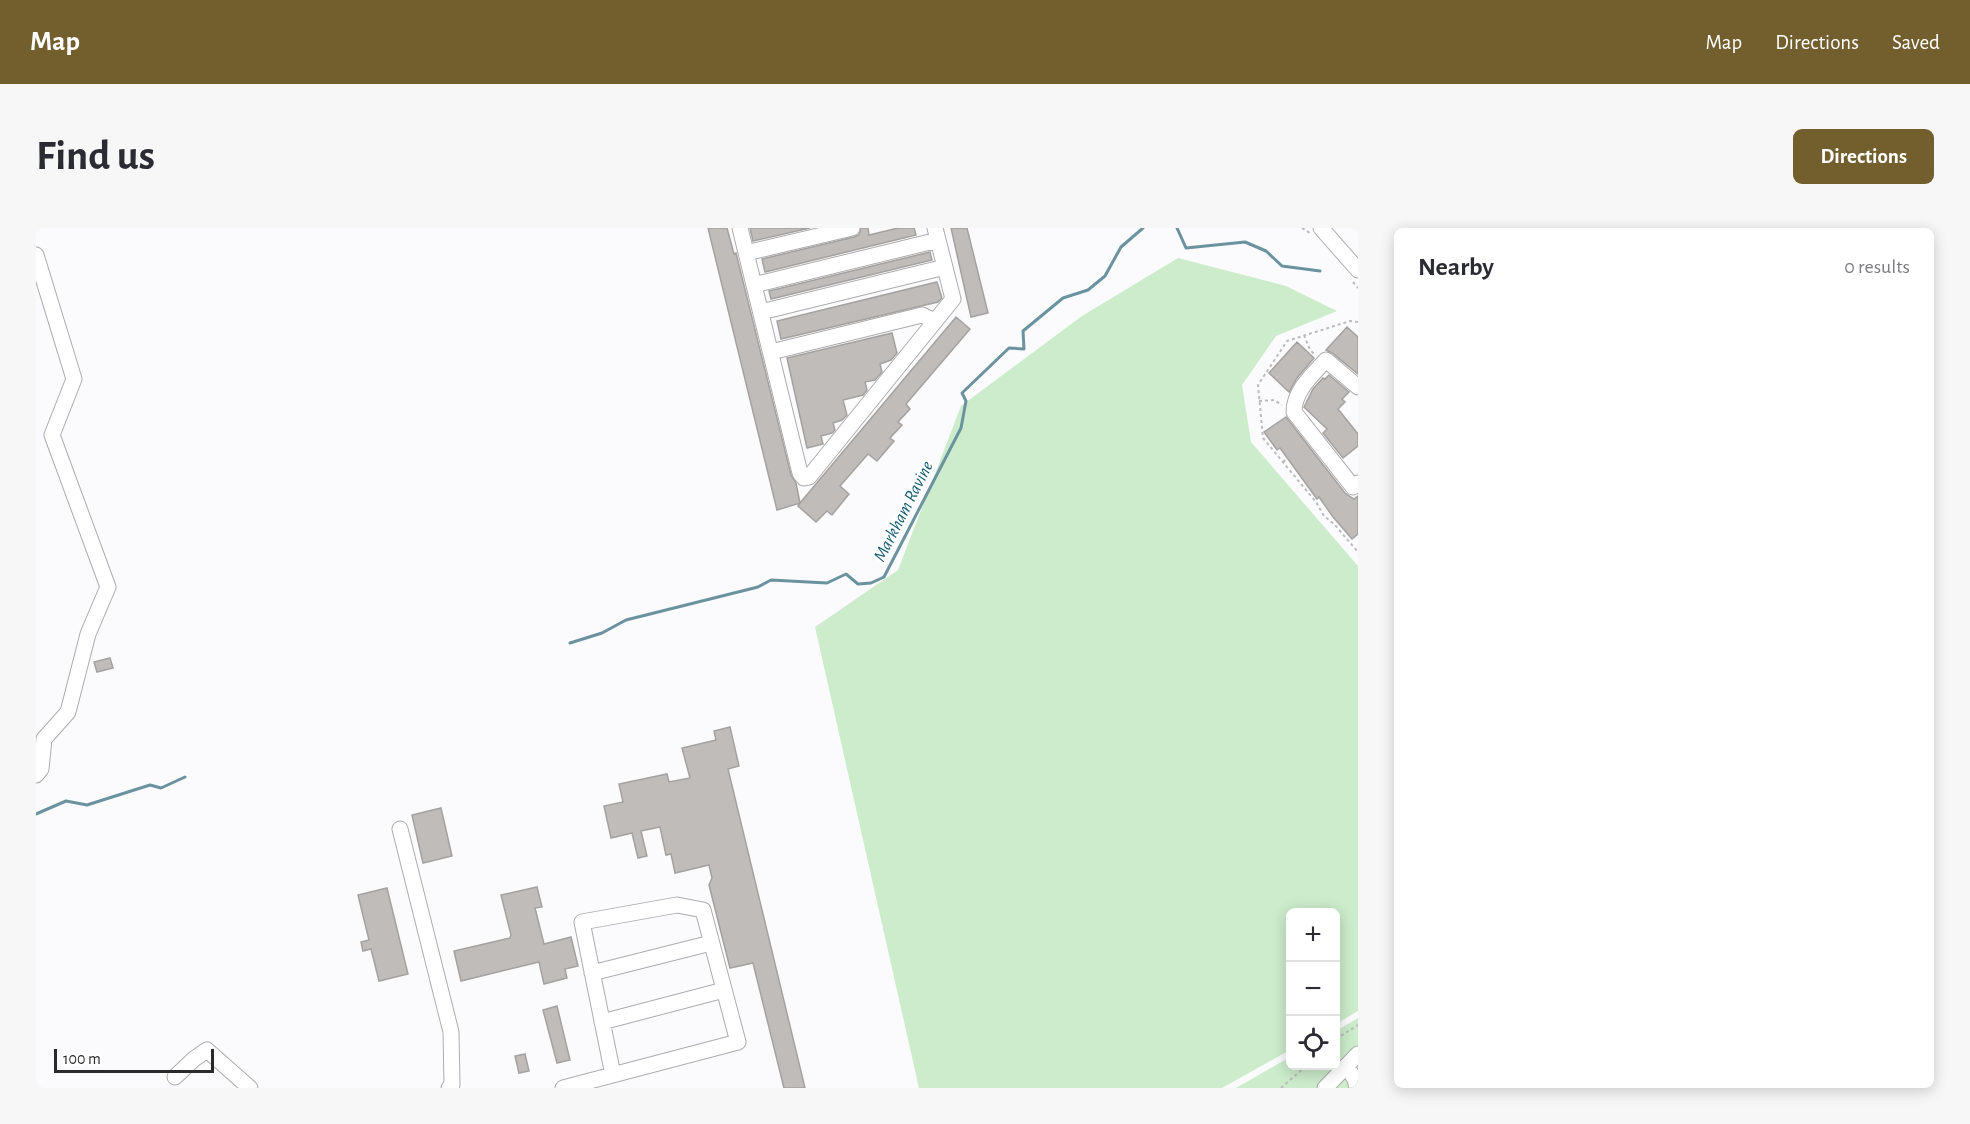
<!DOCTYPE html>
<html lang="en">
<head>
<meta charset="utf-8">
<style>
	body { margin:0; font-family:"Alegreya Sans",sans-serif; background:#f7f7f7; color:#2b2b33 }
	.controls { position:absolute; right:18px; bottom:18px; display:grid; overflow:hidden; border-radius:9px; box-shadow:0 3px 15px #0003 }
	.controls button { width:54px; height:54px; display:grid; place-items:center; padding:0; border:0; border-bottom:2px solid #e1e1e2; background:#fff; color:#2b2b33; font:30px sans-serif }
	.scale { position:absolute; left:18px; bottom:15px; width:160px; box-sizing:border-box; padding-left:6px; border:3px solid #2a2a2b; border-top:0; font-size:16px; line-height:21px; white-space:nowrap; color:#2a2a2b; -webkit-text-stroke:4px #fff; paint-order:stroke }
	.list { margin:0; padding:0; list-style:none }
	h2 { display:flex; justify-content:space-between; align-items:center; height:78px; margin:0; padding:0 24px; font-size:26px }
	h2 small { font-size:20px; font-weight:400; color:#7c7c81 }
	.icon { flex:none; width:33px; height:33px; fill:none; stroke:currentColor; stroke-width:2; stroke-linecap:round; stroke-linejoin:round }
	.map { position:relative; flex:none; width:1322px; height:860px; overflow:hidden; border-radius:9px }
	header { display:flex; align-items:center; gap:36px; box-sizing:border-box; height:84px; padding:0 30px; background:#735f2e; color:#fff }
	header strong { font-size:28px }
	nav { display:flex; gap:33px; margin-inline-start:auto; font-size:21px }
	.intro { display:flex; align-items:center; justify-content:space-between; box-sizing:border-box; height:144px; padding:0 36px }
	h1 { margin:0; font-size:42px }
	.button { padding:15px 27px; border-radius:9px; background:#735f2e; color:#fff; font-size:21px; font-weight:700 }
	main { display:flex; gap:36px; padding:0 36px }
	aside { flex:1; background:#fff; border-radius:9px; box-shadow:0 3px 15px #0003 }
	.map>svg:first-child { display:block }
</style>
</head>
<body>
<header>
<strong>Map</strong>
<nav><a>Map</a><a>Directions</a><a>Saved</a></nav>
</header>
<div class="intro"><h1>Find us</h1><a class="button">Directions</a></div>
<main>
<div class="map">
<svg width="1322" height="860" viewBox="0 0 1322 860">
	<rect width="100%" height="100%" fill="#fbfbfe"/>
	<path fill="#cceccb" d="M1142,30L1250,58L1301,83L1240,108L1206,157L1215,214L1322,338V783L1300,796V684H1254V822L1186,860H883L779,399L862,342L925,178L1046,88Z
		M1322,790V860H1200L1254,829V838H1300V803Z"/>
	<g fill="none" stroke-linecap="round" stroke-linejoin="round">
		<path stroke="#6b929f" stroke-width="3" d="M1141,0L1150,20L1209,14L1230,23L1246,38L1284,43
			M534,415L566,405L590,392L722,359L735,352L791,355L810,346L822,356L835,355L848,349L925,200L930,173L926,165L973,120L988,121L987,103L1027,70L1052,62L1069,48L1085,19L1107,0
			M0,586L30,573L51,577L114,557L125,560L149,549"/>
	</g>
	<path fill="#bfbcba" stroke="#a4a2a0" stroke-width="1.5" d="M672,0H691L698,26L700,25L755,247L760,255L764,275L920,89L934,101L870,176L874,181L862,194L866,197L854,210L858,213L841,233L832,226L804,258L813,266L796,287L791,283L780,294L762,278L764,275L741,282Z
		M714,0H774L717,13Z
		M825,0H832L833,7L862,0H878L880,7L729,44L726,31L818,9L823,7Z
		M915,0H931L952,85L935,89Z
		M894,24L896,32L735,71L733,63Z
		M901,54L906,70L902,74L745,111L741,93Z
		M1311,99L1322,109V146L1296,125L1290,122Z
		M856,105L861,125L855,132L844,136L846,144L839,152L829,154L831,162L827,167L807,172L811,187L806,192L797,195L799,202L796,205L785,208L787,216L771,220L751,130Z
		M1261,114L1278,130L1261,150L1253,164L1233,145Z
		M1293,147L1313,164L1306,171L1309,174L1302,181L1322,206V218L1307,230L1287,205L1291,201L1268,179L1277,161L1287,150L1289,151Z
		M1250,189L1309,265L1318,271L1322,268V306L1316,311L1297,289L1283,269L1281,271L1244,220L1241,222L1228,204Z
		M74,430L77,440L61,444L58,434Z
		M694,499L703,538L692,541L769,860H748L717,735L694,740L673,657L676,650L673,637L639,645L635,626L630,627L624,599L605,603L611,628L602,630L596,605L575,610L568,578L587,574L583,556L631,546L633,554L654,550L646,520L680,512L678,503Z
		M405,580L416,628L387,635L376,587Z
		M501,659L506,679L499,680L508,716L535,709L542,738L529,741L531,750L508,756L503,734L425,753L418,723L474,710L475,707L465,667Z
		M351,660L372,746L343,753L335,721L327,723L325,714L333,712L322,667Z
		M521,778L534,832L521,835L507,782Z
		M489,826L493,843L483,845L479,828Z"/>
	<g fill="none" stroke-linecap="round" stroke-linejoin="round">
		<g stroke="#acacaf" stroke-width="17">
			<path id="minor" d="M704,0L764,245L768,250L773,249L917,71L899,0
				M1285,0L1322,42
				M710,25L816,0
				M0,27L38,151L16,207L72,359L52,406L32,484L8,511L5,541L0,547
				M718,57L902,12
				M725,84L909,39
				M735,124L886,87L899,93
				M1322,159L1290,132C1276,147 1258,163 1258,184L1317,259L1322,255
				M364,601L415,804L416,857L413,860
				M556,745L675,715
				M566,794L688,762
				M1310,838L1319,851L1321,860
				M139,849L158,831L171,822L214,860
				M527,860L702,814L667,682L641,677L546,694L577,847
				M1289,860L1322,826"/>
		</g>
		<path stroke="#bbbbbe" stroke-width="2" stroke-dasharray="3 3" stroke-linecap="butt" d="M1266,0L1274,5
			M1317,54L1322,60
			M1322,94L1314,93L1251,113L1222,157L1227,210L1280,274L1288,288L1298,296L1322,324
			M1268,107L1274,122L1279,127
			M1223,173L1238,172L1246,177
			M1247,234L1268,217
			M1300,811L1322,797
			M1245,860L1270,838"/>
		<use href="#minor" stroke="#fff" stroke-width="15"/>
	</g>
	<g text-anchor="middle" stroke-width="5" stroke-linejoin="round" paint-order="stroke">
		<g font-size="18" font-style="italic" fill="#135c70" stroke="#fff">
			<text transform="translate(867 283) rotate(-63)" y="6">Markham Ravine</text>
		</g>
	</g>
</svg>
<div class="controls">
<button>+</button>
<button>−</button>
<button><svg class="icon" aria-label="locate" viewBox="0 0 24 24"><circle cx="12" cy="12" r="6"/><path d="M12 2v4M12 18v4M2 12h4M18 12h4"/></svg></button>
</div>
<div class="scale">100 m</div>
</div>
<aside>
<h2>Nearby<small>0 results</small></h2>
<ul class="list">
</ul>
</aside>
</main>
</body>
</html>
